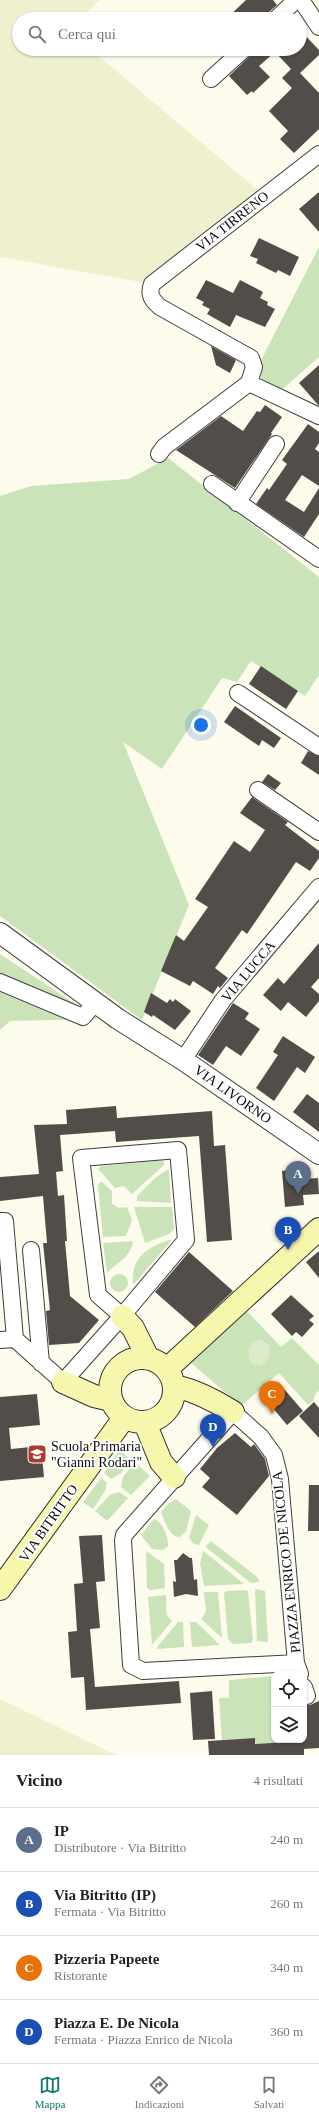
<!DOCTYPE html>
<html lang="it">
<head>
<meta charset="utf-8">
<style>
	body { margin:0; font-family:"Times New Roman",serif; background:#f6f6f6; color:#222 }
	.controls { position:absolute; right:12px; bottom:12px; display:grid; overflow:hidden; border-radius:8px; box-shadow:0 1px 3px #0004 }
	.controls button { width:36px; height:36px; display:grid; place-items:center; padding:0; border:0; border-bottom:1px solid #e0e0e0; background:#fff; color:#222; font:20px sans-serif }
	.you { position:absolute; left:201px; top:725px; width:14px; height:14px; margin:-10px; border:3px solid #fff; border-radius:50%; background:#1a73e8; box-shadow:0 0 0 6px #1a73e833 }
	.badge { display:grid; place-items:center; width:26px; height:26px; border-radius:50%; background:#0f766e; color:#fff; font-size:13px; font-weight:700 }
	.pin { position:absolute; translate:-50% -33px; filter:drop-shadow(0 1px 2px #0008) }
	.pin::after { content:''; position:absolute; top:21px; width:14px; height:12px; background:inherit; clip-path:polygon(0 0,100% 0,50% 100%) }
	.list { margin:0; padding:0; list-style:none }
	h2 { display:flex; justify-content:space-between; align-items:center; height:52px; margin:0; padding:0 16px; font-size:17px }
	h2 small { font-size:13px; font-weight:400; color:#767676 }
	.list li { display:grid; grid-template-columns:26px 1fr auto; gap:12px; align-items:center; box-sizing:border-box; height:64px; padding:0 16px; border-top:1px solid #e0e0e0 }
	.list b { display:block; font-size:15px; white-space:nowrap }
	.list p { margin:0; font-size:13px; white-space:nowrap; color:#767676 }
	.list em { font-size:13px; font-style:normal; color:#767676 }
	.icon { flex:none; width:22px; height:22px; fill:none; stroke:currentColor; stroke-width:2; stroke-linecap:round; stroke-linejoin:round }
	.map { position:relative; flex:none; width:319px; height:1755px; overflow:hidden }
	.search { position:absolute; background:#fff; box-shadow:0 1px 3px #0004; left:12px; right:12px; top:12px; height:44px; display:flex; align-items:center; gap:10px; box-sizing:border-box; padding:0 14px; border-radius:22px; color:#767676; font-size:15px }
	.sheet { height:308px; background:#fff }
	nav { display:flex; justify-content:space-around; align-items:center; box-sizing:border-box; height:56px; border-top:1px solid #e0e0e0; background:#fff; font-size:11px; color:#767676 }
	nav a { display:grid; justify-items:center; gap:2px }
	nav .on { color:#0f766e }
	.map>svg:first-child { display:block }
</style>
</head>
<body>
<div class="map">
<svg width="319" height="1755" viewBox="0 0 319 1755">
	<rect width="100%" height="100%" fill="#fdfbeb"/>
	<path fill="#eff0ce" d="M0,0H100L79,19H19V49H90L265,196L152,284L0,257Z
		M0,1699L116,1755H0Z"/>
	<path fill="#cae3b9" d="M319,247V357L278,393L262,384L260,362Z
		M168,458L319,577V675L305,696L251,661L237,682L222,678L162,769L123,742L189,905L142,1020L0,916V496L31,486L129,479Z
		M0,954L98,1019L10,1021L0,1030Z
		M162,1160L164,1162V1165L132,1194L124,1186L115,1188L98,1169L101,1166Z
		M169,1169L171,1203L137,1201V1196C147,1187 156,1175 169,1169Z
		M102,1182L112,1191V1204L119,1208L127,1207L132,1220L126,1236L103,1237L98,1186L99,1183Z
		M134,1207H172L174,1229L169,1234L145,1243Z
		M168,1240H172L133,1285C131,1258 145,1249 168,1240Z
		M133,1241C130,1259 117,1262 107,1273L103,1243Z
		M110 1283a9 9 0 1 1 18 0a9 9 0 1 1-18 0Z
		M247,1311L281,1347L292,1338L319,1365V1391L316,1393L313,1401L308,1405L279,1373L241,1406L190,1362Z
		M119,1450L131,1460L121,1473L111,1479L104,1473Z
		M135,1462L150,1476L131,1495L121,1487L123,1477Z
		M101,1478L107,1483L105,1491L93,1509L83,1502Z
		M119,1492L128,1498L107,1521L95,1511L110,1495Z
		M176,1499L191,1511L186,1531L180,1537C169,1537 165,1521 161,1512L168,1504Z
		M196,1515L209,1525L199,1545L194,1544L189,1538Z
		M154,1519C162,1521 169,1538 168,1546L163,1550L152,1549L141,1535Z
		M211,1541L256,1576L260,1581L258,1582L251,1583L207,1548L206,1546Z
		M146,1551L164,1564L165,1588L150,1590L147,1588Z
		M203,1551L207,1554L244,1584L204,1586L200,1563Z
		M255,1589L265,1591L268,1642L257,1641Z
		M244,1590L248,1591L253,1640L251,1643L233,1644L228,1639L224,1593L227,1591Z
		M204,1592H218L222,1638L201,1619C210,1609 204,1604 204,1592Z
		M166,1595C167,1605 163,1614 172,1621L152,1645L148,1597Z
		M178,1622H183L184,1647L157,1649L158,1646Z
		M190,1622H196L220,1645L192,1647Z
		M274,1676V1740L303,1741L255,1744V1738L222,1740L219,1698H229V1680Z"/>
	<path fill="#dcebca" d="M260,1339L268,1344C272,1353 269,1363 260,1366L251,1363C246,1353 248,1341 260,1339Z"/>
	<path fill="#524d49" d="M246,0H273L277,5L269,12L267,19H226Z
		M300,30L319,50V55L300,73L319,93V129L294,153L280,139L288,131L269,111L292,88L282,78L291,69L275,52L259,66L270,77L253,93L252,91L247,95L229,76L250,56L253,49H300Z
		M319,192V232L299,209Z
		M259,238L299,257L290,276L278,270L276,273L256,263L258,259L250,256Z
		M206,280L233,293L240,280L263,292L260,298L268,302L267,305L275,309L265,327L236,315L230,327L207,314L210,309L202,305L204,302L196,298Z
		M211,346L236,360L230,373L216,365Z
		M319,365V406L299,383Z
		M265,405L282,417L271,433L272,434L235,488L176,450L221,416L243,431L257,411L260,412Z
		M308,424L319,432V443L315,449L319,452V486L302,475L285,500L304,512L319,488V514L304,537L256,504L267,488L269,490L287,464L282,460Z
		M261,666L298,691L286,709L249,684Z
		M235,706L281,738L274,748L262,740L259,746L224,722Z
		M308,751L319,756V775L301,763Z
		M268,774L281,783L275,790L262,782Z
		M252,797L288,822L285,825L319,851V858L310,871L296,862L247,934L242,930L215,968L228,978L220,988L218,986L213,994L193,981L190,986L161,971L176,935L184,941L208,907L195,899L234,841L250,852L265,830L240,813Z
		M319,943V978L311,987L319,994V1001L306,1017L288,1002L281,1011L263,995L278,978L284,984Z
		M151,993L167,1003L170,999L173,1002L175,999L191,1011L175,1030L153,1015L152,1017L144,1012Z
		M233,1003L249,1013L245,1019L260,1029L241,1056L226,1046L213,1065L198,1055Z
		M283,1036L315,1057L305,1073L297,1067L274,1101L256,1088L278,1055L273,1052Z
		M307,1094L319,1103V1132L293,1112Z
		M116,1106L117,1118L212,1111L214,1146L225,1145L232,1240L207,1242L199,1136L116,1142L115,1131L60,1135L63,1171L56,1172L58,1196L64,1195L67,1241H65L70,1296L99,1320L79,1343L49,1345L46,1311L50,1310L43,1243H47L43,1196L0,1201V1177L39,1174L34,1125L67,1124L66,1110Z
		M300,1169L301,1179L318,1178L319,1194L303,1195L304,1205L285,1207L282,1171Z
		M319,1251V1278L306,1262Z
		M189,1252L233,1291L195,1327L155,1292Z
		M291,1295L314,1316L309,1320L314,1324L302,1337L296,1332L292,1336L271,1314Z
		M278,1382L303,1411L287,1425L262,1395Z
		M37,1394L40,1425L9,1428L11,1449L41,1446L44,1477L0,1481V1397Z
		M314,1402L319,1408V1438L299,1416Z
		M235,1433L251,1447L254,1444L265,1459L269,1476L237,1515L202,1487L210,1478L200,1469L217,1448Z
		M309,1485H319V1531H308Z
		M102,1535L105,1581L96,1582L100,1628L90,1629L95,1687L179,1681L181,1703L86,1710L84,1677L71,1678L68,1632L77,1631L74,1584L83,1583L79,1536Z
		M183,1553L190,1558H192L194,1580L197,1579L198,1596L186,1594L174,1597L173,1581L176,1582L174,1560H177Z
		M212,1691L215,1739L193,1740L190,1693Z
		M319,1701V1748L304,1749V1755H209L208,1741L255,1738V1744L304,1741V1748V1705H310Z"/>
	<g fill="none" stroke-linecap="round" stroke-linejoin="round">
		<g stroke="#3e3e3e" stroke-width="18">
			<path id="minor" d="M301,0L319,27
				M276,19L296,0
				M211,79L244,49
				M249,383L319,416
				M159,454L164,447L249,383L254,367L251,358L160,307C152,300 148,295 152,284L319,154
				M212,484L319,559
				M237,503L276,444
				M238,693L319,747
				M258,790L319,832
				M0,982L83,1017L95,1003
				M183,1060L223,1000L319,887
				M0,1221H5L15,1339L63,1382L122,1316L186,1240L178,1150L81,1158L98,1295L122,1316
				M31,1250L41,1363
				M0,1340L15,1339
				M296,1663L143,1671L131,1665L123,1541L124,1535L233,1412L261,1437L274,1455L280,1479L296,1663L300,1674
				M304,1687L307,1696"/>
		</g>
		<g stroke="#3e3e3e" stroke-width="22">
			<path id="tertiary" d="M0,933L118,1019L183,1060L319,1154"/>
		</g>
		<g stroke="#2d2d2d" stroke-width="24">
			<path id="secondary" d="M122,1316L133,1328L148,1358
				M110 1390a32 32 0 1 1 64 0a32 32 0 1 1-64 0Z
				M167,1369L319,1229
				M63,1382L94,1396L111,1400
				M175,1386C196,1391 214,1400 233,1412
				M145,1423L161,1462L174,1477
				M0,1589L124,1418"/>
		</g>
		<use href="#minor" stroke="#fff" stroke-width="16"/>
		<use href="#tertiary" stroke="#fff" stroke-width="20"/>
		<use href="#secondary" stroke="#f6f6ad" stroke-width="22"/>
	</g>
	<defs>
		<g id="school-square" transform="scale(1)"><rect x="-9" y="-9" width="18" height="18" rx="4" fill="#aa3b33" stroke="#fff"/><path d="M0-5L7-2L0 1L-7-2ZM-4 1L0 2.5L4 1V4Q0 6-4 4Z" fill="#fff"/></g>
	</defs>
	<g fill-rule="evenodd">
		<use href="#school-square" x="37" y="1454"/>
	</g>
	<g text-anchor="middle" stroke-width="4" stroke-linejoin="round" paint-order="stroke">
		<g font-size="14" fill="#0b0b0b" stroke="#fff">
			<text transform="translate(232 221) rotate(-38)" y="5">VIA TIRRENO</text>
			<text transform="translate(248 971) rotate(-50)" y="5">VIA LUCCA</text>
			<text transform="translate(233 1094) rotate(35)" y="5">VIA LIVORNO</text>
			<text transform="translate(48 1523) rotate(-55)" y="5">VIA BITRITTO</text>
			<text transform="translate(286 1562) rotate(-96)" y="5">PIAZZA ENRICO DE NICOLA</text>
		</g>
		<g font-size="14" fill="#0b0b0b" stroke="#fff" text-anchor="start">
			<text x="51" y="1451">Scuola Primaria<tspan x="51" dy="16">"Gianni Rodari"</tspan></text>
		</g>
	</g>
</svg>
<div class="controls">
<button><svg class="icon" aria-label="locate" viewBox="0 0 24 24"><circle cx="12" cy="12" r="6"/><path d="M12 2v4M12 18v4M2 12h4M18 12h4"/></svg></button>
<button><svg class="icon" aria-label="layers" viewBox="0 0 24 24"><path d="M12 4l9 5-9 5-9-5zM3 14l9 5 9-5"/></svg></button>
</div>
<div class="you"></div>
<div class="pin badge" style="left:298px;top:1194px;background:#5c6f8a">A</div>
<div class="pin badge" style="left:288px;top:1250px;background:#1a4fb4">B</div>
<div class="pin badge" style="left:272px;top:1414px;background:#e8710a">C</div>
<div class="pin badge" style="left:213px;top:1447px;background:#1a4fb4">D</div>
<div class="search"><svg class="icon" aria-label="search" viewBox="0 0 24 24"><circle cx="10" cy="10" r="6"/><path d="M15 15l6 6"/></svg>Cerca qui</div>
</div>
<section class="sheet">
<h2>Vicino<small>4 risultati</small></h2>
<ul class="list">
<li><span class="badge" style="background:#5c6f8a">A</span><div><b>IP</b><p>Distributore · Via Bitritto</p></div><em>240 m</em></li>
<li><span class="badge" style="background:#1a4fb4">B</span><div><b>Via Bitritto (IP)</b><p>Fermata · Via Bitritto</p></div><em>260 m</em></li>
<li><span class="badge" style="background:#e8710a">C</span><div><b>Pizzeria Papeete</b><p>Ristorante</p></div><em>340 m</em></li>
<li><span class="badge" style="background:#1a4fb4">D</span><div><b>Piazza E. De Nicola</b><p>Fermata · Piazza Enrico de Nicola</p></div><em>360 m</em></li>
</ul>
</section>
<nav>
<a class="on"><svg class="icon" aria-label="map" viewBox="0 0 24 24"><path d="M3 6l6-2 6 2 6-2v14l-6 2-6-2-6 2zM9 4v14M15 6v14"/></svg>Mappa</a>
<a><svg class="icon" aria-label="directions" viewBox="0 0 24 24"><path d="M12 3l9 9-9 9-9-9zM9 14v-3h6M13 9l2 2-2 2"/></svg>Indicazioni</a>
<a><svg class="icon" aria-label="saved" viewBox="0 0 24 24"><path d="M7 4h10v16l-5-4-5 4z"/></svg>Salvati</a>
</nav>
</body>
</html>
